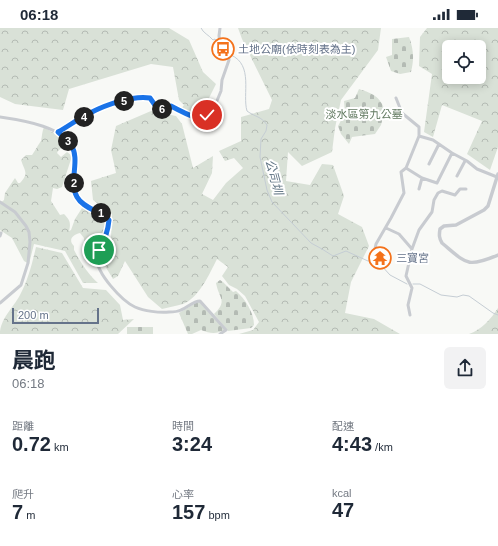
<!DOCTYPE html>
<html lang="zh-TW">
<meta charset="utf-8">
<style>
body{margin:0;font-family:Arial,"Noto Sans TC",sans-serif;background:#f2f2f3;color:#1f2937;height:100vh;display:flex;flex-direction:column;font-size:15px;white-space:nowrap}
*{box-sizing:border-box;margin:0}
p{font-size:13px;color:#747a83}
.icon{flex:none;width:22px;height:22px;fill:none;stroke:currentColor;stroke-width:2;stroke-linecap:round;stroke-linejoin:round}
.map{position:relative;height:306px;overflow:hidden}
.sheet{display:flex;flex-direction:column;background:#fff;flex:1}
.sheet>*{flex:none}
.controls{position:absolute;left:442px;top:12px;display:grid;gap:8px}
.controls a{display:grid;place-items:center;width:44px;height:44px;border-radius:6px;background:#fff;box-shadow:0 2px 10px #0003;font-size:20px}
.scale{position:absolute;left:12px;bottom:10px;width:87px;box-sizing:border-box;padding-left:4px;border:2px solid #65738a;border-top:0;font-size:11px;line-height:14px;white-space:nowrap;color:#65738a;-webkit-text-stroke:3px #fff;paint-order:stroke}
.pin{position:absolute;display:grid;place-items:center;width:34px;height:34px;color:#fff;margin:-17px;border:2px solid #fff;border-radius:50%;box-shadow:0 1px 4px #0007}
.km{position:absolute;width:20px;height:20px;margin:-10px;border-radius:50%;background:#222;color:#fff;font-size:11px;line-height:20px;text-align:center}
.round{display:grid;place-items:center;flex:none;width:42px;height:42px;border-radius:6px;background:#f2f2f3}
.head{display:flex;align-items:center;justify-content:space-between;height:68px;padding:0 12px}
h1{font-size:22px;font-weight:700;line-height:30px}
.metrics{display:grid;grid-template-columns:repeat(3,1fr);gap:6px;height:68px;padding:4px 12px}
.metrics div{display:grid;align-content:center}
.metrics b{font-size:20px;font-weight:700}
.metrics small{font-size:11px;font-weight:400}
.metrics p{font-size:11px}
.status{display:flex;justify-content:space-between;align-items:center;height:28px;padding:0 20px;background:#fff;direction:ltr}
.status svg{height:11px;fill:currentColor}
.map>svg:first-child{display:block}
.forest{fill:url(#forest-crowns);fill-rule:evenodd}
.cemetery{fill:url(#cemetery-stones)}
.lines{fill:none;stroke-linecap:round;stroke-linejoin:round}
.stream{stroke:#c5cdd4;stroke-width:1}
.minor{stroke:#c8cbd0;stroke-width:3}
.tertiary{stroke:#c8cbd0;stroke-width:3.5}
.route-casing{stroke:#fff;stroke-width:8}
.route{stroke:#1a73e8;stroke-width:5}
.labels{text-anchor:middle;stroke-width:4;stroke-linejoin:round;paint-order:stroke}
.poi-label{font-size:11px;fill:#65738a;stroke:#fff;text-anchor:start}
.park-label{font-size:11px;fill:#627a61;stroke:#fff}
.water-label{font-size:12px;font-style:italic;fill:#617585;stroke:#fff}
</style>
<div class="status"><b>06:18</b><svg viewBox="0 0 49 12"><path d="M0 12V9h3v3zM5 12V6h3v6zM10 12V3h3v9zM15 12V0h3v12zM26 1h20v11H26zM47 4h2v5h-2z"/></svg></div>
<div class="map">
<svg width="498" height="306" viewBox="0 0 498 306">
<defs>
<pattern id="forest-crowns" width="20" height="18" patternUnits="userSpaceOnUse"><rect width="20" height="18" fill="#d9e1d7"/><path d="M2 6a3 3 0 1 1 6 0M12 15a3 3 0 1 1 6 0" fill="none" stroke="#b4bbb4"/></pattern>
<pattern id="cemetery-stones" width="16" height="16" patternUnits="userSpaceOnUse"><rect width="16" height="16" fill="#d9e1d7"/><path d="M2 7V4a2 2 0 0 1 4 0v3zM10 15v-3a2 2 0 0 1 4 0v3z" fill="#b4bbb4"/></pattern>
</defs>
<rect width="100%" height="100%" fill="#f8f9f6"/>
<path class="forest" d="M 0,0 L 169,0 L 189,12 L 203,44 L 216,56 L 206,76 L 197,86 L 181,81 L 184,77 L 179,72 L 173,39 L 151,36 L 69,61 L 63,82 L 15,76 L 0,69 Z
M 238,0 L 381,0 L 378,22 L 341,72 L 335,100 L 332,124 L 302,138 L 288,124 L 286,153 L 310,157 L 322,136 L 333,137 L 344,168 L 338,186 L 362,199 L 369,218 L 351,254 L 345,285 L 374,291 L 400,306 L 239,306 L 253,302 L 259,294 L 245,268 L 237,261 L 229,257 L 222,248 L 228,239 L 217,231 C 210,245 199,270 183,276 C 177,278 169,279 162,281 L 148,269 L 125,233 L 118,248 L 113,251 L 105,238 L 106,226 L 111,210 L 112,186 L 93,172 L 91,153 L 116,145 L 111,122 L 116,98 L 151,83 L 176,88 L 182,96 L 193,140 L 213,128 L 212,145 L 202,166 L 213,172 L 226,155 L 243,140 L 234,130 L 225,133 L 219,123 L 241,113 L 241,89 L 269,81 L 272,72 L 242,11 Z
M 427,0 L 498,0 L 498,119 L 490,142 L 467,126 L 482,93 L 442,77 L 433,109 L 424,104 L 432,46 L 419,38 L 420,9 ZM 449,19 L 479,19 L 479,49 L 449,49 Z
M 44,99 L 65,112 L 66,116 L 58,123 L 57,125 L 61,129 L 67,124 L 72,128 L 62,159 L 57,161 L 53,160 L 51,173 L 60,187 L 64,186 C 70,192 71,195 69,203 L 71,202 L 75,191 L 82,180 L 100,188 L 107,198 C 106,208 98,216 99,228 L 95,229 L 84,219 L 84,210 L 80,205 C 72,207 68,212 74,218 L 74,222 C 81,235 88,246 98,255 L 83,255 L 65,223 L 34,216 L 29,236 L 24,233 L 12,210 L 0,202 L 0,175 L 4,172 L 5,165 L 15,150 L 18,155 L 20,155 C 29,145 25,144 21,132 L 26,127 L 32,127 C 33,126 40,114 41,113 C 42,108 42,104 44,99 Z
M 36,219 L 62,225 L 83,260 L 106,262 L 120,277 L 123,292 L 134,291 L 118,306 L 0,306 C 0,291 13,280 20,267 C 28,252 32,236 36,219 Z
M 498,280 L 498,306 L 469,306 C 481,302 491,291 498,280 Z"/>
<path class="cemetery" d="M 409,9 C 414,22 414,32 411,44 L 400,46 L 391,43 L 386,29 L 392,27 L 392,11 Z
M 359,61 C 374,66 379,68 385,82 L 381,97 L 375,106 L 352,109 L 349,116 L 341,106 L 338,98 L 345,85 L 344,73 L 355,70 Z
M 220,252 L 223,254 L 233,264 L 236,263 C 245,271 254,284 254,297 L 251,300 L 228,303 L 214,286 C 228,272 219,271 216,255 Z
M 199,273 L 225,302 C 216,306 211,306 201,302 L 192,306 L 188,306 L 179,285 Z
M 127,299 L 153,299 L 153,306 L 127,306 Z"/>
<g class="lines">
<path class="stream" d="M 201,0 C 203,5 209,7 213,12 L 215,11 L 226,26
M 231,27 C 254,37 242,66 247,83 C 255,89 261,88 267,97 L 266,103 L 261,111 L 260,129 L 267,162 L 272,174 L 311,215 L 322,221 L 333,228 L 346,223 L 368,233 L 374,233 L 380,236 L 390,247 L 407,256
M 413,256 L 420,256 L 441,267 L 457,269 L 463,267 L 469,268 L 493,285 L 498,287"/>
<path class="minor" d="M 396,70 L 402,85 L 419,99 L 419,108 L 433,112 L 452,125 L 467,133 L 477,141 L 497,149
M 0,89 C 21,92 69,99 74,124 C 75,127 74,130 74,133 C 74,144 71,159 77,169 C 84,180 100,183 109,192 C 109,200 107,206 104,213 C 101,219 97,223 97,230 C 96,245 122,273 135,279 C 144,283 159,285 169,284 C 172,284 177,284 181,282 C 187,280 193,273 200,273 L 226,302 L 220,306
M 212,100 L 205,95 L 207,87 L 214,80 L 221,63 L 222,52 L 229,32 L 228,22 L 220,14 L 219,8 L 220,0
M 58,104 C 69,98 79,90 90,85 C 105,77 133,67 150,70 L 157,80 L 164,82 L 171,78 L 188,88 L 206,92
M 429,136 L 439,116
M 406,140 L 422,150 L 437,155 L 452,125
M 457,148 L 465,133
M 419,161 L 422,150
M 0,174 L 15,184 L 26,198 L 29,204 L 30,214 L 28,235 L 21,257 L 0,275
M 386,200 L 399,206 L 412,221 L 419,202 L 432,184 L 434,172 L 438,165 L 442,163 L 455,167 L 460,161 L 466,161
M 0,208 L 1,205
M 382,233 L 373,230 L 376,216 L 391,190 L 404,165 L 401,144 L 406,140 L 419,108
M 410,287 L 408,277 L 412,260 L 406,248 L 412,221"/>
<path class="tertiary" d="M 498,146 L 488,178 L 484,182 L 456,197 L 444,198 L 440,201 C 439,207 439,210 442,215 C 467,236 467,240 498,227"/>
</g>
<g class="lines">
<g class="route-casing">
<path id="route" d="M 99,222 C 105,212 108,204 109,192 C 100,183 83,180 77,169 C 68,153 81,132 71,117 C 68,112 63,108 58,104 C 69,98 79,90 90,85 C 105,77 133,67 150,70 L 157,80 L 164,82 L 171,78 C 183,84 192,90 206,92 L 207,87"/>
</g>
<use href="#route" class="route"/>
</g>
<defs>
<g id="bus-ring" transform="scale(1.15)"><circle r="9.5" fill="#fff" stroke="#f4721b" stroke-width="1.5"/><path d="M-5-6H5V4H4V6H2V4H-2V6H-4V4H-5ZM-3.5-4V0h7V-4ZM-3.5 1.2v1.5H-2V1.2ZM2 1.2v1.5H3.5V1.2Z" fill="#f4721b"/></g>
<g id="temple-ring" transform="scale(1.15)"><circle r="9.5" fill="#fff" stroke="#f4721b" stroke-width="1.5"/><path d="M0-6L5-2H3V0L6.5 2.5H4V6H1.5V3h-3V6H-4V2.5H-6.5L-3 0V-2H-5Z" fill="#f4721b"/></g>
</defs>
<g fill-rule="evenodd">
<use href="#bus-ring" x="223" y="21"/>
<use href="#temple-ring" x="380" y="230"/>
</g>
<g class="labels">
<g class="poi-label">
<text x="238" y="25">土地公廟(依時刻表為主)</text>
<text x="396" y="234">三寶宮</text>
</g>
<g class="park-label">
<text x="364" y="90">淡水區第九公墓</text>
</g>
<g class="water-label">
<text transform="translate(274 149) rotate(75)" y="4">公司圳</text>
</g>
</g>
</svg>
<div class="controls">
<a><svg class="icon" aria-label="locate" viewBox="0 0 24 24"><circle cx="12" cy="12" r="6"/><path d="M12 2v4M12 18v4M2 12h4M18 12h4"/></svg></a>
</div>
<div class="scale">200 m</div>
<div class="pin" style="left:99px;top:222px;background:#1e9e55"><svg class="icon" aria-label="arrive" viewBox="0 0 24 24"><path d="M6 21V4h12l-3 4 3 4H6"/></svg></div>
<div class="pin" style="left:207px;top:87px;background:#d93025"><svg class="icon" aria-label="check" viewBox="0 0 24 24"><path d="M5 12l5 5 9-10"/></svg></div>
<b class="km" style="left:101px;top:185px">1</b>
<b class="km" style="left:74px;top:155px">2</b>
<b class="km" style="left:68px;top:113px">3</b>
<b class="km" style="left:84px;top:89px">4</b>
<b class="km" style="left:124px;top:73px">5</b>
<b class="km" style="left:162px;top:81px">6</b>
</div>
<section class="sheet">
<div class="head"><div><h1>晨跑</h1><p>06:18</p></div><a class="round"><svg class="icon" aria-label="share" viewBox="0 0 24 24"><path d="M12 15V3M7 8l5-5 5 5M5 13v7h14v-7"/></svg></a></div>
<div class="metrics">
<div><p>距離</p><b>0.72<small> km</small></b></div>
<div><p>時間</p><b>3:24</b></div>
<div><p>配速</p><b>4:43<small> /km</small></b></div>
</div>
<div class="metrics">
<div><p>爬升</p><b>7<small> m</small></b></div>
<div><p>心率</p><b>157<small> bpm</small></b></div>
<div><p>kcal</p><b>47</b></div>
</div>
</section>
